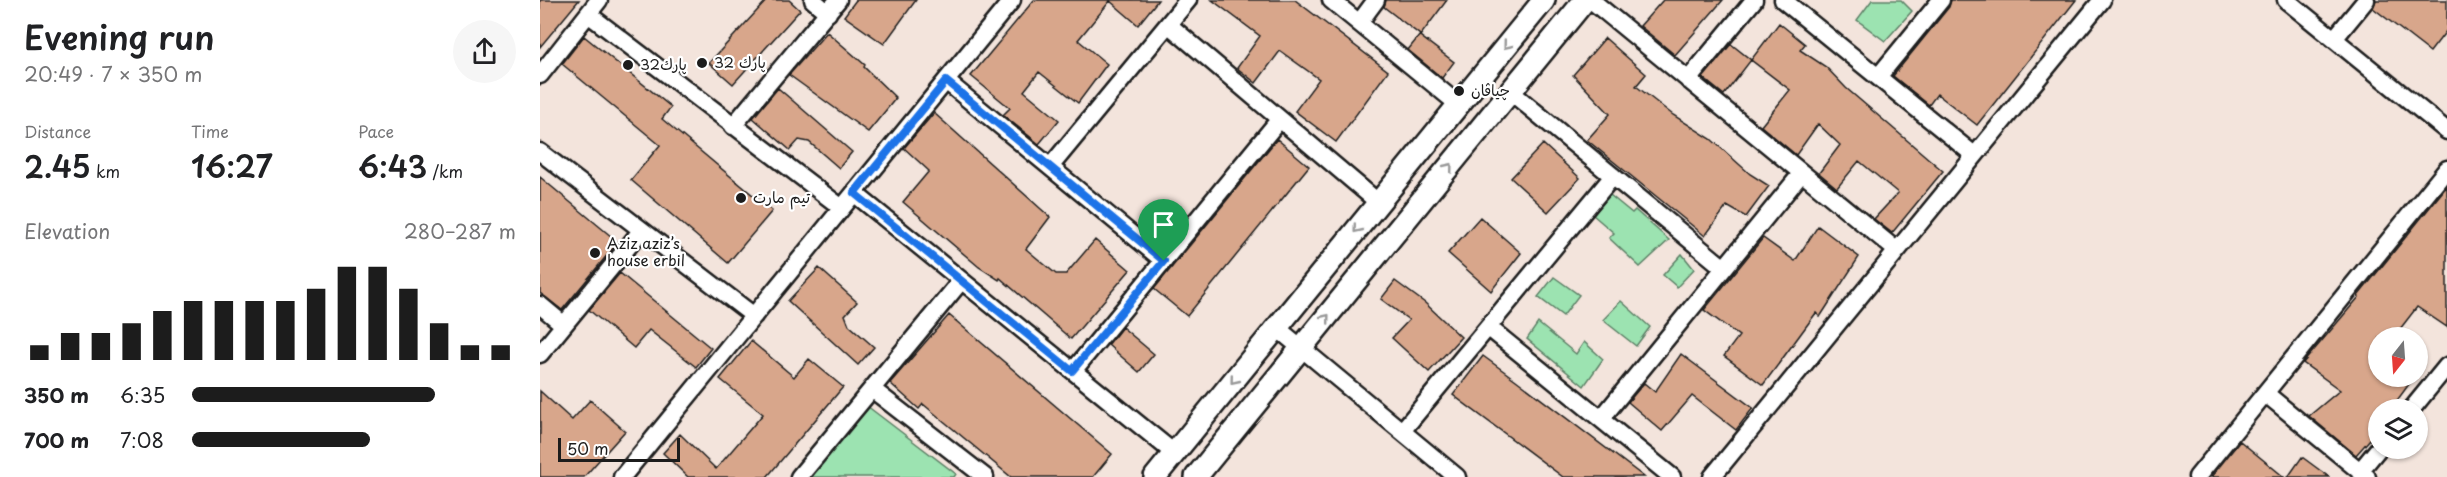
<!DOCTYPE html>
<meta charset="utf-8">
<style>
body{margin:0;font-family:"Playpen Sans","Playpen Sans Arabic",sans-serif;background:#f6f6f6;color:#202124;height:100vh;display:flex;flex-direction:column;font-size:22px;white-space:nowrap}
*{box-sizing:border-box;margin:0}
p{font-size:20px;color:#757577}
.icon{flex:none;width:33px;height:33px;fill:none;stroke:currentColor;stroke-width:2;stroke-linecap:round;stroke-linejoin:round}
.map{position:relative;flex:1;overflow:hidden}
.details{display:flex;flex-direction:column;background:#fff;width:540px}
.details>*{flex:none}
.needle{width:39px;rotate:197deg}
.controls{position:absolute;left:1828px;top:327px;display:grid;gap:12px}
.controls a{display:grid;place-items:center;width:60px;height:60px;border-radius:50%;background:#fff;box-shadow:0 2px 4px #0004;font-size:30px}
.scale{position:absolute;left:18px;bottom:15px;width:122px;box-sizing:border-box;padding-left:6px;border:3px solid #1c1c1c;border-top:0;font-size:16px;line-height:21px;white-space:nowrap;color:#1c1c1c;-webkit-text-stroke:4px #fff;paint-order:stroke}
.pin{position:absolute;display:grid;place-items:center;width:51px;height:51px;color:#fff;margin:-62px -26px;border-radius:50% 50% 50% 0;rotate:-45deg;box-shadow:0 0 6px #0007}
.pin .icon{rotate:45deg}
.round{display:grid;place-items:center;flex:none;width:63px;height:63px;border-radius:32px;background:#f6f6f6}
.headline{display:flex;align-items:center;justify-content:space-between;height:102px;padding:0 24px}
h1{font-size:33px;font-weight:600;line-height:45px}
.stats{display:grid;grid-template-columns:repeat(3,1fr);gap:9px;height:102px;padding:6px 24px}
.stats div{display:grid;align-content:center}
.stats b{font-size:30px;font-weight:600}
.stats small{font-size:16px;font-weight:400}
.stats p{font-size:16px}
.chart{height:168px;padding:12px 24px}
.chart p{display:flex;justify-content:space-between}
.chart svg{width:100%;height:108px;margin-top:6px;stroke:#1c1c1c;stroke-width:6}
ul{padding:0 24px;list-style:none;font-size:20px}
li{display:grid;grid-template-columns:96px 72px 1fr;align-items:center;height:45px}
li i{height:15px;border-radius:8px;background:#1c1c1c}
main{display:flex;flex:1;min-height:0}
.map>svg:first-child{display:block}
.green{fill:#9ce3b1;stroke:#5c8066;stroke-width:1.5}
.building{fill:#d8a68b;stroke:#1c1c1c;stroke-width:1.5}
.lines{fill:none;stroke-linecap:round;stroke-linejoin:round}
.minor-casing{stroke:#1c1c1c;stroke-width:21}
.tertiary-casing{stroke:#1c1c1c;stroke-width:26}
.minor{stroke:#fff;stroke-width:16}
.tertiary{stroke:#fff;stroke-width:21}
.oneway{stroke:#999}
.route-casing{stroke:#fff;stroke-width:12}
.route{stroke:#1a73e8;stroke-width:8}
.poi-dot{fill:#1c1c1c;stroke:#fff;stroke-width:2}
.labels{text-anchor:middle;stroke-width:4.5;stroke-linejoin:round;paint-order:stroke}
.poi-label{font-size:15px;fill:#1c1c1c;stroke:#fff;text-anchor:start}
</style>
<main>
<section class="details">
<div class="headline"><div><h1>Evening run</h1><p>20:49 · 7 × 350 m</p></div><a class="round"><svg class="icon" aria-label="share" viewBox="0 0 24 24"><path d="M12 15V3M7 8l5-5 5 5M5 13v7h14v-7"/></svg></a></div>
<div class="stats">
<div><p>Distance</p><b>2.45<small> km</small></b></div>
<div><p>Time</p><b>16:27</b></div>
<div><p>Pace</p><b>6:43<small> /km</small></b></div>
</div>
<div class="chart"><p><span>Elevation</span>280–287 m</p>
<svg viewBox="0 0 160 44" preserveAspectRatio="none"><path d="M5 44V38M15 44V33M25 44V33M35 44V29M45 44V24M55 44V20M65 44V20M75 44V20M85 44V20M95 44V15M105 44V6M115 44V6M125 44V15M135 44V29M145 44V38M155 44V38"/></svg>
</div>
<ul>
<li><b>350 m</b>6:35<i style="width:75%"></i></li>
<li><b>700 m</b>7:08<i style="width:55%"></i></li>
</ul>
</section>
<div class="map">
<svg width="1907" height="477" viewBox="0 0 1907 477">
<rect width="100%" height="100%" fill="#f3e4dc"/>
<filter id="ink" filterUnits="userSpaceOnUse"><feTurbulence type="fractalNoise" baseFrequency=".0167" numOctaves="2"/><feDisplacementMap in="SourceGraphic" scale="12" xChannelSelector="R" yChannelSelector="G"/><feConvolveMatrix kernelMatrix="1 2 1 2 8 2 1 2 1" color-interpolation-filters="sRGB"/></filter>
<g filter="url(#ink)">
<path class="green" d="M 1332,0 L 1361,0 L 1372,11 L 1345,41 L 1317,20 Z
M 1070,195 L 1092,213 L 1095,210 L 1129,240 L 1100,267 L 1069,238 L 1074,233 L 1053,215 Z
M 1142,254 L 1154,269 L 1137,287 L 1123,275 Z
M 1014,277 L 1039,295 L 1023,316 L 998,297 Z
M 1081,301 L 1110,327 L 1096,346 L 1063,320 Z
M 998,323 L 1036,354 L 1044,342 L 1063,359 L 1044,386 L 987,339 Z
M 327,406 L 416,474 L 414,477 L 268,477 Z"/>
<path class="building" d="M 0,0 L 39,0 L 0,47 Z
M 227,0 L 249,0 L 260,10 L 193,84 L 169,63 Z
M 316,0 L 376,0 L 344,44 L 304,16 Z
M 494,0 L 618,0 L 598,25 L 570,1 L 538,40 L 567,64 L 538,103 L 499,72 L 484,91 L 519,120 L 499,144 L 463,115 L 470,108 L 431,76 Z
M 672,0 L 755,0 L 848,71 L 796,142 L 755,111 L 779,79 L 740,51 L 716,83 L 697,68 L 720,36 Z
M 846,0 L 907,0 L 880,36 L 914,62 L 902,78 L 868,50 L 880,35 L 844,7 Z
M 1123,0 L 1183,0 L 1135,55 L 1100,26 Z
M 1411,0 L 1536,0 L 1437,125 L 1397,94 L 1389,105 L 1353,76 L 1409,7 Z
M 1836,0 L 1907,0 L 1907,30 L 1890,52 L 1833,8 Z
M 1239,23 L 1265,44 L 1260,50 L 1286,67 L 1306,88 L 1403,171 L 1352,233 L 1334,219 L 1358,193 L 1319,161 L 1297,188 L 1279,173 L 1300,145 L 1278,124 L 1256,155 L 1221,126 L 1250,90 L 1211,60 Z
M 287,32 L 325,65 L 324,67 L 356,98 L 328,132 L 249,75 Z
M 44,36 L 131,107 L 122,119 L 232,211 L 188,263 L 91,180 L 120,145 L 22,64 Z
M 1065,38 L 1106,74 L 1096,86 L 1133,115 L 1171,139 L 1210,174 L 1229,186 L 1206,217 L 1187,206 L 1165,236 L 1047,140 L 1070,114 L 1033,75 Z
M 1191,44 L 1211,60 L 1184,95 L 1163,78 Z
M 238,88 L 312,152 L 299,168 L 269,142 L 259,140 L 250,150 L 213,118 Z
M 394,113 L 510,217 L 486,249 L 516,274 L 526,274 L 555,240 L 590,270 L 531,339 L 460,278 L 459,280 L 439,267 L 363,202 L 389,171 L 364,148 Z
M 737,139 L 769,166 L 647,316 L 614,289 Z
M 1003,144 L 1040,178 L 1008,212 L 971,178 Z
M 0,177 L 78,242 L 22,310 L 0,293 Z
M 1907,186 L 1907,327 L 1877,307 L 1853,338 L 1839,338 L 1839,376 L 1875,376 L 1850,410 L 1839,410 L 1839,429 L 1816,455 L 1769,416 L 1800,390 L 1763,363 L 1819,297 L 1818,296 Z
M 940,217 L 981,253 L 951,291 L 908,253 Z
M 1278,226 L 1319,257 L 1280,317 L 1276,313 L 1223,385 L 1184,356 L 1199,336 L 1164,310 L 1223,238 L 1255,261 Z
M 279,268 L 317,302 L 305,315 L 309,325 L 334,347 L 318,365 L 248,301 Z
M 80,273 L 171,348 L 156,367 L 109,330 L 94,348 L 49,310 Z
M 855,281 L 885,303 L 921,337 L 889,372 L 852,338 L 869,320 L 841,299 Z
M 409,315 L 572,454 L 553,477 L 471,477 L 383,404 L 379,409 L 350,383 Z
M 582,327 L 614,354 L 599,372 L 568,345 Z
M 211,341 L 254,377 L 269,359 L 303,387 L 227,477 L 148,477 L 123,453 L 140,434 L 176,469 L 223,414 L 180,379 Z
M 1141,354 L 1213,408 L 1196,430 L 1152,396 L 1122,431 L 1088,402 L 1104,383 L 1115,392 Z
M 943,356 L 976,380 L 1104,477 L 1023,477 L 913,395 Z
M 0,391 L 32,420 L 50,400 L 85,431 L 44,477 L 0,477 Z
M 1700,441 L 1744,477 L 1671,477 Z
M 1762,457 L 1789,477 L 1748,477 Z"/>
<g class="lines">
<g class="minor-casing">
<path id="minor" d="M 273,0 L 288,13
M 791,0 L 919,105
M 1051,0 L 1356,250
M 1243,0 L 1434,155
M 1746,0 L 1907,131
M 48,14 L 302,208
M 819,23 L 836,0
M 629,25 L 839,203
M 1794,39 L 1826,0
M 0,75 L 59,0
M 1338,77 L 1401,0
M 1148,80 L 1214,0
M 406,81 L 624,261
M 970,91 L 1184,268
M 193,126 L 298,0
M 0,152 L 214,316
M 510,167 L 648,0
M 314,193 L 634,453
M 0,305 L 24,325
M 948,327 L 1132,477
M 737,328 L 917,477
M 0,354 L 101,231
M 533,371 L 739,120
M 332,389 L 445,477
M 1725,393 L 1827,477
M 1871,410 L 1907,366
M 1061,419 L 1261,174
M 862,431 L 1073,176
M 1820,471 L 1839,448
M 82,477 L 472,0
M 259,477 L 421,281
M 1172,477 L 1562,0
M 1657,477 L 1907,169"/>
</g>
<g class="tertiary-casing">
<path id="tertiary" d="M 615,477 L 1004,0
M 656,477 L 1045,0"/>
</g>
<use href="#minor" class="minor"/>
<use href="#tertiary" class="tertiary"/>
</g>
<defs><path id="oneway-chevron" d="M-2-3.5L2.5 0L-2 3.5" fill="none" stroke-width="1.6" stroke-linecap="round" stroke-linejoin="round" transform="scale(1.5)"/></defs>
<g class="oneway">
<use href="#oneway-chevron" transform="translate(967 45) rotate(129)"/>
<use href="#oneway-chevron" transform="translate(909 167) rotate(-51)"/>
<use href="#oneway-chevron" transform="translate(817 229) rotate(129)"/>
<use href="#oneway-chevron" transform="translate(786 318) rotate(-51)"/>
<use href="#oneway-chevron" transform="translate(694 380) rotate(129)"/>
</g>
</g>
<g class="lines" filter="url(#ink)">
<g class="route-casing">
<path id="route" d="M 406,81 L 624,261 L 532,371 L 314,193 Z"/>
</g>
<use href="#route" class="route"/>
</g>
<g class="poi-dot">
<circle cx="162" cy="63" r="6"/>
<circle cx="88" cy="65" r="6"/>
<circle cx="919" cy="91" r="6"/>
<circle cx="201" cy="198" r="6"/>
<circle cx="55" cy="253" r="6"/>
</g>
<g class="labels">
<g class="poi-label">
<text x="174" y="68">32 پارك</text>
<text x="100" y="70">32پارك</text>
<text x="931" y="96">چياڤان</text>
<text x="213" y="203">تيم مارت</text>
<text x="67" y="249">Aziz aziz’s<tspan x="67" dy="17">house erbil</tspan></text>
</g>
</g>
</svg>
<div class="controls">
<a><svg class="needle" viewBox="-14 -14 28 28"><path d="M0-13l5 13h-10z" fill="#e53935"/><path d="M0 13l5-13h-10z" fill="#757577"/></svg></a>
<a><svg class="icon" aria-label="layers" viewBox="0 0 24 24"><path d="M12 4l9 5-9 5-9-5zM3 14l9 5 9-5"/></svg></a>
</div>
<div class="scale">50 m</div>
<div class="pin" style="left:624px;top:261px;background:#1e9e55"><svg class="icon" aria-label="arrive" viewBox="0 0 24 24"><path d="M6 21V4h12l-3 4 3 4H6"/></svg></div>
</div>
</main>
